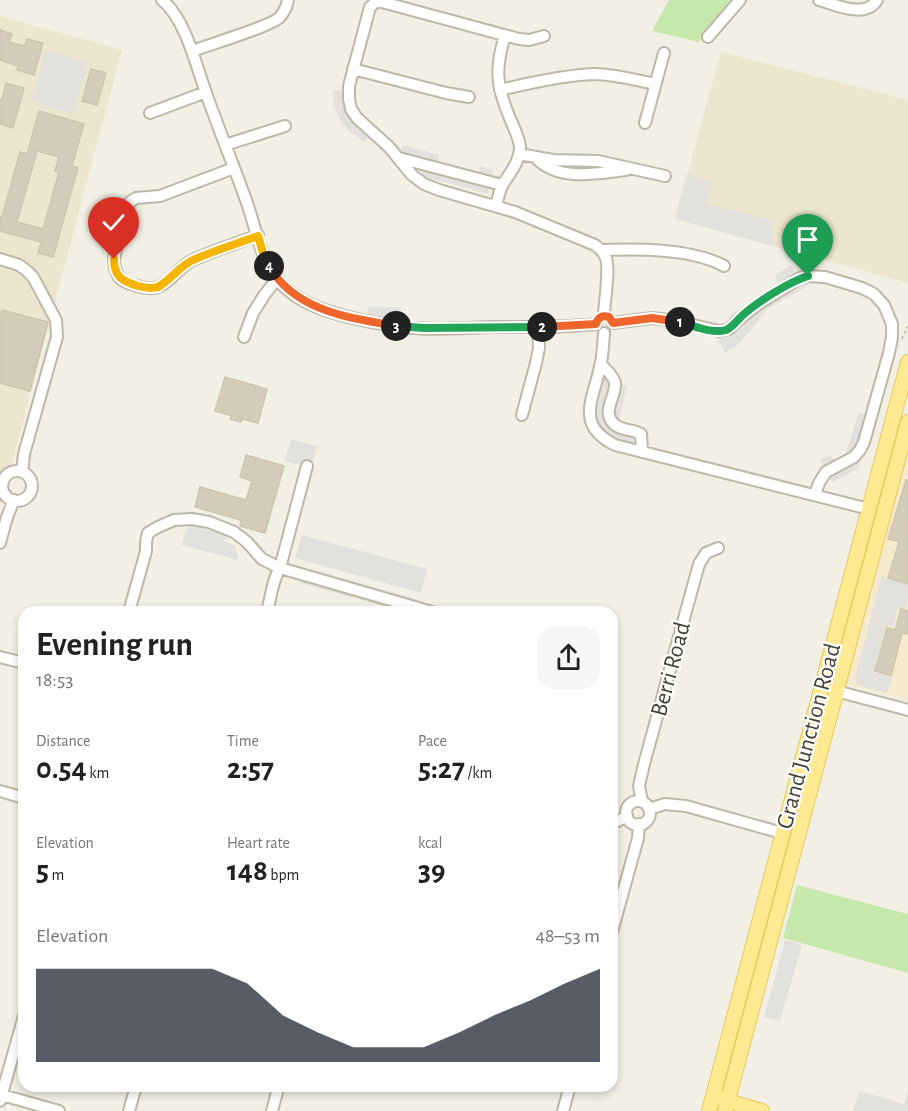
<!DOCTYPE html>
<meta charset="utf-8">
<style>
body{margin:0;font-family:"Alegreya Sans",sans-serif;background:#f6f6f6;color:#222;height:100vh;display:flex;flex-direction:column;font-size:22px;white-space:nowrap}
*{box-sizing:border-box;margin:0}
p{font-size:20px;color:#767676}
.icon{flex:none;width:33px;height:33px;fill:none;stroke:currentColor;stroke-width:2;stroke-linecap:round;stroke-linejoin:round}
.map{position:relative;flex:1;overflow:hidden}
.side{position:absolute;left:18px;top:606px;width:600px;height:486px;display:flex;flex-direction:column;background:#fff;border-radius:18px;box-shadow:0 3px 9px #0003}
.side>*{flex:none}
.pin{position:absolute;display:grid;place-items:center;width:51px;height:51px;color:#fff;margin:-62px -26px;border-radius:50% 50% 50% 0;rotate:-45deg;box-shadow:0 0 6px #0007}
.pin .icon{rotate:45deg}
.km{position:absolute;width:30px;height:30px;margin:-15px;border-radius:50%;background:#222;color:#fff;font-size:16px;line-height:30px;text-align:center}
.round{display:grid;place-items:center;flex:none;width:63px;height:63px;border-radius:18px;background:#f6f6f6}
.summary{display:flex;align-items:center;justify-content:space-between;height:102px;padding:0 18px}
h1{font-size:33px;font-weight:600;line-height:45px}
.stats{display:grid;grid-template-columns:repeat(3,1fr);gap:9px;height:102px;padding:6px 18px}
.stats div{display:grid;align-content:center}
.stats b{font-size:30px;font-weight:600}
.stats small{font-size:16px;font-weight:400}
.stats p{font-size:16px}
.chart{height:168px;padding:12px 18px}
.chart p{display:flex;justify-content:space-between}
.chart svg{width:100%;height:108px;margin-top:6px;fill:#111827;opacity:.7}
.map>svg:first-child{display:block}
.commercial{fill:#f5e9ce}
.education{fill:#ece6ce}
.green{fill:#c7e8ac}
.parking{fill:#e3e1dd}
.building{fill:#d4ccb9;stroke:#cfc5ad;stroke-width:1.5;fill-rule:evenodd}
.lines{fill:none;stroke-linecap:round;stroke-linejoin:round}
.minor-casing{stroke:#beb8a7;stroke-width:14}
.major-casing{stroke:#e5c95f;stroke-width:16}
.path{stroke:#c0b598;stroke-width:1.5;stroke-dasharray:3 3;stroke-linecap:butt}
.minor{stroke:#fff;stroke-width:10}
.major{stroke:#ffea91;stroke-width:14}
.split-1-casing{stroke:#fff;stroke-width:12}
.split-2-casing{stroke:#fff;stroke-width:12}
.split-3-casing{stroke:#fff;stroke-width:12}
.split-4-casing{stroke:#fff;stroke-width:12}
.split-5-casing{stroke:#fff;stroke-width:12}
.split-6-casing{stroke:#fff;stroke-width:12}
.split-1{stroke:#22a559;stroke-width:8}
.split-2{stroke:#f0652b;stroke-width:8}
.split-3{stroke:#22a559;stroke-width:8}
.split-4{stroke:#f0652b;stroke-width:8}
.split-5{stroke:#f5b400;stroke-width:8}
.split-6{stroke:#f5b400;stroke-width:8}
.labels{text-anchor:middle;stroke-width:4.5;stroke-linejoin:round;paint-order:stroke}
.street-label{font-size:24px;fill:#454034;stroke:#fff}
</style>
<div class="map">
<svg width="908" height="1111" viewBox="0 0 908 1111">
<rect width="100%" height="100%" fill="#f2efe4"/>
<path class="commercial" d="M 908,454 L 908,700 L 846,684 Z"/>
<path class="education" d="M 0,16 L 122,50 L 1,505 L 0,505 Z
M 721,52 L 908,100 L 908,283 L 675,219 Z"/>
<path class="green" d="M 669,0 L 735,0 L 699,42 L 652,31 Z
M 797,885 L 908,914 L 908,973 L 783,938 Z"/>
<path class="parking" d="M 45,50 L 88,63 L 73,114 L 31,101 Z
M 333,90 L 349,91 L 349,99 L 372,132 L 364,142 L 349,131 L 341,122 L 334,107 Z
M 403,145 L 439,155 L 438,162 L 478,173 L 480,166 L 494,170 L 487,194 L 422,176 L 425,165 L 399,158 Z
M 687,174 L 713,182 L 707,204 L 770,220 L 774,246 L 675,219 Z
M 791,265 L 797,276 L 802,272 L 809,285 L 768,309 L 740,343 L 725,353 L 712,328 L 724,324 L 728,321 L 731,314 L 779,286 L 775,275 Z
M 369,306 L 401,308 L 398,327 L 365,321 Z
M 604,378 L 627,386 L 619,421 L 637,427 L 633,443 L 613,438 L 605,432 L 598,424 L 595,410 Z
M 859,412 L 875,417 L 857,460 L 860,467 L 833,483 L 820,460 L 829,456 L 832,456 L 835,462 L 845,456 Z
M 291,439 L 317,446 L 311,468 L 285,461 Z
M 191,525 L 230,536 L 223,541 L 235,545 L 238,560 L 182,545 L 186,531 Z
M 302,535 L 427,569 L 421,593 L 295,558 Z
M 314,570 L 420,600 L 412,612 L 404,612 L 300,583 Z
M 882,576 L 908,585 L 908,599 L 905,609 L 898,608 L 893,627 L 886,626 L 874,672 L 892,678 L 887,693 L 858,685 L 855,678 Z
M 785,940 L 802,945 L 780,1021 L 764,1017 Z
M 908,1090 L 908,1111 L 853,1111 L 859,1091 L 904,1104 Z"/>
<path class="building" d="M 0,30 L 12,34 L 9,42 L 25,46 L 27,39 L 43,43 L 34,75 L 17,70 L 18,66 L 0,60 Z
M 91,69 L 106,73 L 97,105 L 82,101 Z
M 6,83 L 24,88 L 13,128 L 0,124 L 0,99 L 2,100 Z
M 39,111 L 84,124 L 72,166 L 78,168 L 53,257 L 38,253 L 41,242 L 0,231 L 0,217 L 2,217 L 20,152 L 27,154 ZM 37,151 L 59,157 L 55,171 L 59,172 L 43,229 L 17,222 Z
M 2,310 L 48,322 L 30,391 L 0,383 L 0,317 Z
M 225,377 L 267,389 L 258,423 L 242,419 L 241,422 L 230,419 L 232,416 L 215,411 Z
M 246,455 L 284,466 L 265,533 L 240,526 L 241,520 L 195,507 L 200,487 L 246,500 L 252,481 L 240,477 Z
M 906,480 L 908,480 L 908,584 L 888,578 L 899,542 L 888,539 Z
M 901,609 L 908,611 L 908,634 L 902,633 L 891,676 L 875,671 L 887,628 L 895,630 Z"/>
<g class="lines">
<g class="minor-casing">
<path id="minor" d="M 162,0 C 185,18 196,65 206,93 C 219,130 234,166 247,203 C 256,228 260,258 277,279 C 295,301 321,310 348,317 C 364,321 380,324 396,326 C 427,331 460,328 492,327 C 526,327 561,328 596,324
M 819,0 C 837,5 865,19 877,0
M 544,36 L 529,40 L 519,39 L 382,2 L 376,2 L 370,7 L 349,86 L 349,99 L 351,109 L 357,118 L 389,147 L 412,175 L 424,184 L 439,190 L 515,212 L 595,245 C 599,248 603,251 605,256 C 611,267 604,302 604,316
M 708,37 L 740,0
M 192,51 C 208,45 272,26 280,17 C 284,12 287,6 288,0
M 353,69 L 446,93 L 469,97
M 500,90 C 529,83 564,75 594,74 C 614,74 635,80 655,84
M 150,113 L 206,92
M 645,123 L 664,53
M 225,145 L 285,126
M 519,154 L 553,160 L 598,161 L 665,176
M 399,158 L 502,185
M 537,159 C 560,182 598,173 626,170
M 234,168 L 160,196 L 136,198 L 130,202 L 125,211 L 114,259 C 114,265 115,271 119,277 C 124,284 150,291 158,287 C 171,282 178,268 191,261 C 212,251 236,244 258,235
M 496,206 C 498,199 499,191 503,184 C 510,173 520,161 520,147 C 519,137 513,126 509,116 C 496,85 495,68 505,35
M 601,250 C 638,249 691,248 724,266
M 0,259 L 19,265 L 27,271 L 33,277 L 56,320 L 57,337 L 24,454 L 22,472
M 613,323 L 652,318 L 670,320 L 719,331 L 729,329 L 744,315 L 761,302 L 800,278 L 808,276 L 825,277 L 862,288 L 874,294 L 884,305 L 892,324 L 892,337 L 889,353 L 864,442 L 860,450 L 854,457 L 826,472 L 819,483 L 815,495
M 604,333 C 603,344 603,356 600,367 C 593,400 575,425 615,445 L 869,509
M 244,337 L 253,313 L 265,294 L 277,279
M 601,364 C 605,369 614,376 615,383 C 616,398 601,411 614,424 C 621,431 633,429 641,434 L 642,452
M 522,415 L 536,363 L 539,348 L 538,327
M2 486a15 15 0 1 1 30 0a15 15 0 1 1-30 0Z
M 0,543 L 7,517 L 14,500
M 129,612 L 146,551 L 146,542 L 148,533 L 158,527 L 174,520 L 192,519 L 209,522 L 234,532 L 247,542 L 262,559 L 280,568 L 307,466
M 267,612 C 271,598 272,580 280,568 L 432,612
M 0,657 L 24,663
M 836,691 L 908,710
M 0,791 L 24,798
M 642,801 L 639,786 L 644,764 L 699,564 L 706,553 L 718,548
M626 813a12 12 0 1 1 24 0a12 12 0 1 1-24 0Z
M 649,809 L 665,804 L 686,806 L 782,833
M 612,821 L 618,821 L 627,816
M 612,932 L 638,838 L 639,824
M 2,1095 L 59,1111
M 0,1101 L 24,1016
M 129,1111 L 136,1086
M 272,1111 L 277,1092
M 563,1111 L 570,1086"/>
</g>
<g class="major-casing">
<path id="major" d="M 721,1099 L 762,1111
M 709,1111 L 908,362
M 725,1111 L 908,422"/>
</g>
<path class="path" d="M 902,339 L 908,326"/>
<use href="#minor" class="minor"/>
<use href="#major" class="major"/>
</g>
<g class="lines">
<g class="split-1-casing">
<path id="split-1" d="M 680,322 C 694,326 712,334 726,330 C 733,327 738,319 744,314 C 759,301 789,282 808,276"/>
</g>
<g class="split-2-casing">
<path id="split-2" d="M 542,327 L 596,324 C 598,317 603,315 609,317 L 613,323 L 652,318 L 680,322"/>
</g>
<g class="split-3-casing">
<path id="split-3" d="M 396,326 L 424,328 L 542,327"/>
</g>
<g class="split-4-casing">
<path id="split-4" d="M 269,266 C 295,311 349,318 396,326"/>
</g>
<g class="split-5-casing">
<path id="split-5" d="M 158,287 C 170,280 178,268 191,261 C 212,251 236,244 258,236 L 263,253 L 269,266"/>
</g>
<g class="split-6-casing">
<path id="split-6" d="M 114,259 C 114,277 122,281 138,286 C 145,288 151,289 158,287"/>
</g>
<use href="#split-1" class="split-1"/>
<use href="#split-2" class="split-2"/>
<use href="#split-3" class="split-3"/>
<use href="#split-4" class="split-4"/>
<use href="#split-5" class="split-5"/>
<use href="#split-6" class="split-6"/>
</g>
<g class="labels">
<g class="street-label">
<text transform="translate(670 669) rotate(-75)" y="8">Berri Road</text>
<text transform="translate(808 736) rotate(-75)" y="8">Grand Junction Road</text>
</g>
</g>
</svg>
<div class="pin" style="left:808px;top:276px;background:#1e9e55"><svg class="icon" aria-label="arrive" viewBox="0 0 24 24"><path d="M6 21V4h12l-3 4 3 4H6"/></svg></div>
<div class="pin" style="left:114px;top:259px;background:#d93025"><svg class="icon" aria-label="check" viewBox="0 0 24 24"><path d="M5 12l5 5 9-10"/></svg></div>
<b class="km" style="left:680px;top:322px">1</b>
<b class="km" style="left:542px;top:327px">2</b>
<b class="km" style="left:396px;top:326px">3</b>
<b class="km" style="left:269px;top:266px">4</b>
<section class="side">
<div class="summary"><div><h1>Evening run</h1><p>18:53</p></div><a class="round"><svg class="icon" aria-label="share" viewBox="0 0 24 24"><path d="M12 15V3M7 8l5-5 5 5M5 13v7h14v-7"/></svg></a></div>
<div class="stats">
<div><p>Distance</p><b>0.54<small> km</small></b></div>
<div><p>Time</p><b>2:57</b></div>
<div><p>Pace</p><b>5:27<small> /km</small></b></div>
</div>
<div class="stats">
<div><p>Elevation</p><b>5<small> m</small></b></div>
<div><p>Heart rate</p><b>148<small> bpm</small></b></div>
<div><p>kcal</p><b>39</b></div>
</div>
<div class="chart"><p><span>Elevation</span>48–53 m</p>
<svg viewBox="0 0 160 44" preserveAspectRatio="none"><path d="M0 44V6L10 6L20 6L30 6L40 6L50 6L60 12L70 25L80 32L90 38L100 38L110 38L120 32L130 25L140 19L150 12L160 6V44z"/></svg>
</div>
</section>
</div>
